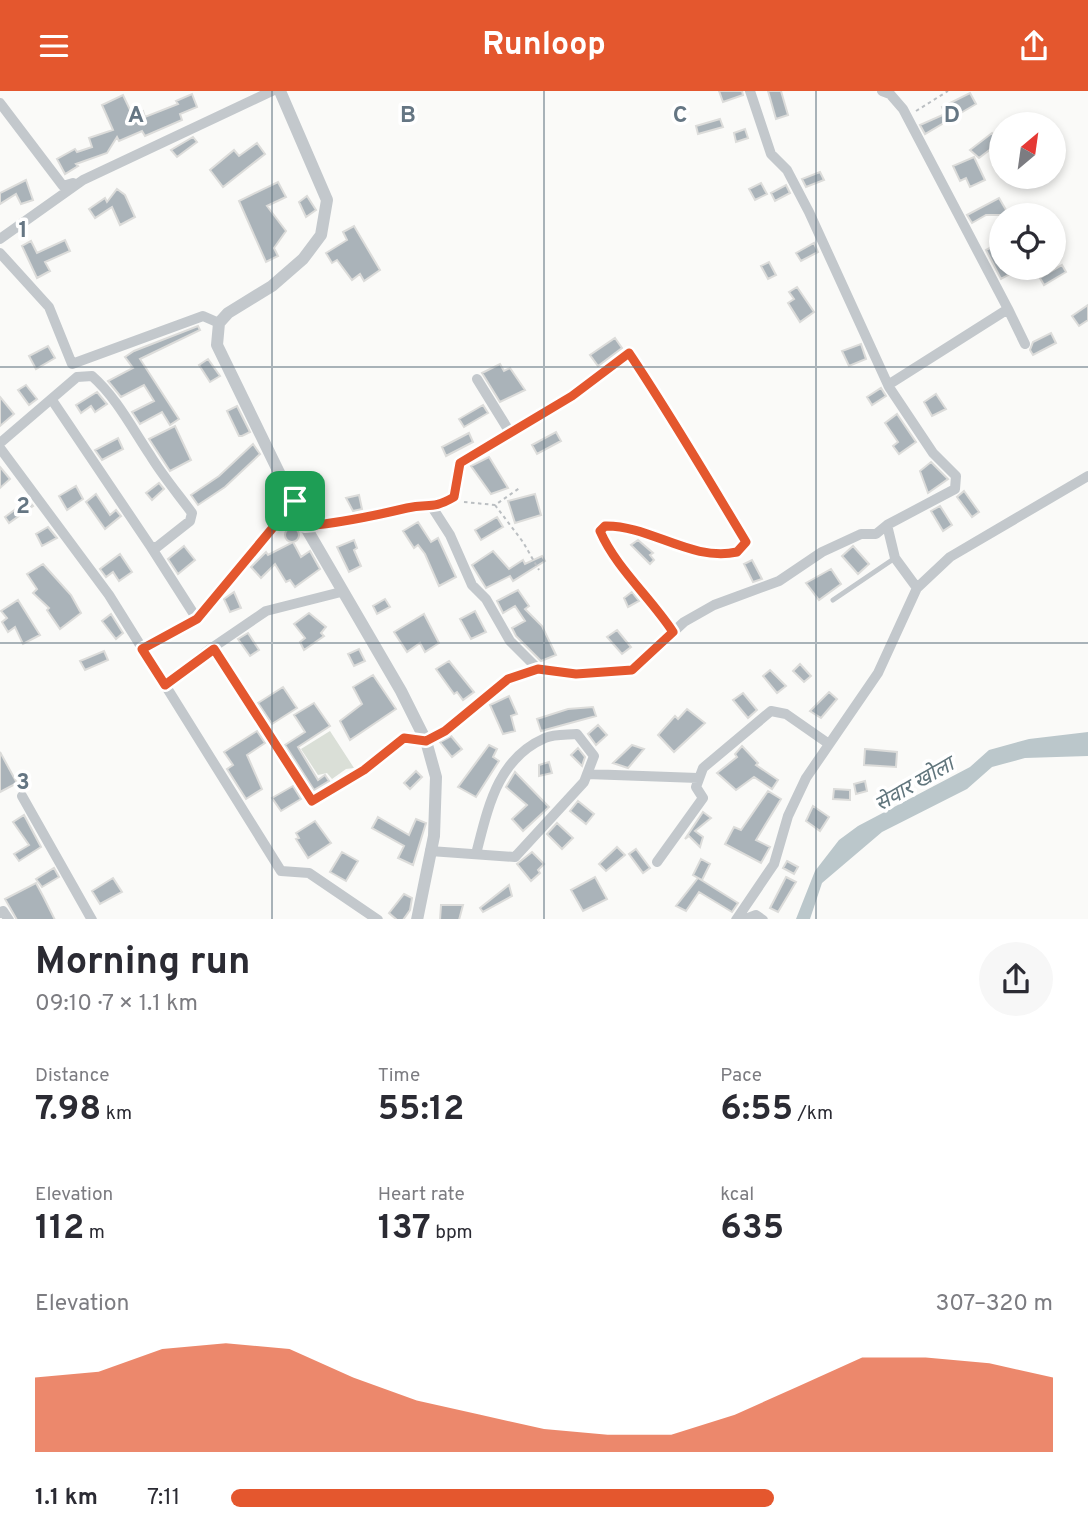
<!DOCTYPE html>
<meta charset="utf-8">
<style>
body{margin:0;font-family:Overpass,"Noto Sans Devanagari",sans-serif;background:#f7f7f7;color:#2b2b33;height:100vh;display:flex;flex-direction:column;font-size:26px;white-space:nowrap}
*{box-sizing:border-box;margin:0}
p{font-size:23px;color:#7c7c81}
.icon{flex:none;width:38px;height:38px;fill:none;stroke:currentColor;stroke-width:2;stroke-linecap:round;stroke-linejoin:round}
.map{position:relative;height:828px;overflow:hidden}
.drawer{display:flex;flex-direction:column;background:#fff;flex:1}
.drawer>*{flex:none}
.needle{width:46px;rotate:29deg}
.tools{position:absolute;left:989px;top:21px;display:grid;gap:14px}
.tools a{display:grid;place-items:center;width:77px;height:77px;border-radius:50%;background:#fff;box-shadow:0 4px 10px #0003;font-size:35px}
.pin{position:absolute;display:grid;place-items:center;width:60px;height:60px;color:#fff;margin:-30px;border-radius:14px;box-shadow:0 4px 10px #0006}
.round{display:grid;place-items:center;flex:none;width:74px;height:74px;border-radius:37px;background:#f7f7f7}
.summary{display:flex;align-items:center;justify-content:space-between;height:119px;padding:0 35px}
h1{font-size:38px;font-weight:700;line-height:52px}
.figures{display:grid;grid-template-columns:repeat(3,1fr);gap:10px;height:119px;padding:7px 35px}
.figures div{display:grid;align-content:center}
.figures b{font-size:35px;font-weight:700}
.figures small{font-size:19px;font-weight:400}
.figures p{font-size:19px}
.chart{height:196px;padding:14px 35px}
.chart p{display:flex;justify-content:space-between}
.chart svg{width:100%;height:126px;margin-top:7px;fill:#e4572e;opacity:.7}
ul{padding:0 35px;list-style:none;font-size:23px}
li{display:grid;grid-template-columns:112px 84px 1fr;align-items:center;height:52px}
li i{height:18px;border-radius:9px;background:#e4572e}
header{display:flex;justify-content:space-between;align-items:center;height:91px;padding:0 35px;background:#e4572e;color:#fff;font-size:32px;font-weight:700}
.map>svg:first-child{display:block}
.green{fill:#dadfd7}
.water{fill:#bbc7cb}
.building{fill:#aab3b9;stroke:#dcdcda;stroke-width:2}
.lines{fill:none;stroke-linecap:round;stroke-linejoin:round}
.path{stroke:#bbbfc2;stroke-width:2;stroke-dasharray:3.5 3.5;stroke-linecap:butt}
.service{stroke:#c3c8cc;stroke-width:5}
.minor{stroke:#c3c8cc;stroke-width:10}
.tertiary{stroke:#c3c8cc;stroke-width:12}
.route-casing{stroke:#fff;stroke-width:14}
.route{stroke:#e4572e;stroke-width:9}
.grid{fill:none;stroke:#657683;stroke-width:2;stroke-opacity:0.55}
.labels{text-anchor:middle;stroke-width:7;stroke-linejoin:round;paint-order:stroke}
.water-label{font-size:21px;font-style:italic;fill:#60757c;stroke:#fff}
.grid-label{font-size:23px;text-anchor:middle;font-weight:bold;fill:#657683;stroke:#fff;stroke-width:7;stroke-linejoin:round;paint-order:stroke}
</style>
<header><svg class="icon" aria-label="menu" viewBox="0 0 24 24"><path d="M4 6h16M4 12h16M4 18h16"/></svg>Runloop<svg class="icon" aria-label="share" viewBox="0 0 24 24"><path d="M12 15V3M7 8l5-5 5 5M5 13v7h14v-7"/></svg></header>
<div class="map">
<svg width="1088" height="829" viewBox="0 0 1088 829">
<rect width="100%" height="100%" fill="#fafaf8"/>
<path class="green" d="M 330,640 L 354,677 L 346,678 L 332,688 L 327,682 L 318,684 L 301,658 Z"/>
<path class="water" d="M 1088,641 L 1088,665 L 1025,667 L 992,676 L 967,698 L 882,741 L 822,792 L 810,828 L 796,828 L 815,780 L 839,749 L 858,735 L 970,676 L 989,659 L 1029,648 Z"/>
<path class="building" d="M 719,0 L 742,0 L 743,4 L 723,11 Z
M 768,0 L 781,0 L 788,24 L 776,28 Z
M 970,2 L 976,13 L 925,43 L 920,34 L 945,23 L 942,16 Z
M 192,3 L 197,16 L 180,23 L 182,29 L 145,45 L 142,40 L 119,50 L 117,46 L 107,62 L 76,73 L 78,75 L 65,83 L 57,68 L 75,58 L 77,61 L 92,56 L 89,47 L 113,39 L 102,14 L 123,4 L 132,23 L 143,20 L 145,26 L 178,13 L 176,10 Z
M 720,28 L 723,36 L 698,43 L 696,35 Z
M 745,38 L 748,47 L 736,51 L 734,42 Z
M 992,42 L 1000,51 L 979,67 L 970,59 Z
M 193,46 L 197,51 L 177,66 L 171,59 Z
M 257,52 L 265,63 L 223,96 L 210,79 L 234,59 L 239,65 Z
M 974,66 L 985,89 L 970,96 L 966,87 L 960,90 L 953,75 Z
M 820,81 L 824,89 L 806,96 L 802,88 Z
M 26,89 L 33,109 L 21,113 L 16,103 L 0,113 L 0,102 Z
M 278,91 L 286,106 L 267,115 L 286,140 L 274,157 L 278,165 L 266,171 L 239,110 Z
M 761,92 L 767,103 L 755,109 L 749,98 Z
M 786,94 L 790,102 L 775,110 L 771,102 Z
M 117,98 L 125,104 L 135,126 L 120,134 L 112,116 L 95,127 L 89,118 L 105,107 L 107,111 Z
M 307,105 L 316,119 L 306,126 L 299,111 Z
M 999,107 L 1009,124 L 986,124 L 972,132 L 967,124 Z
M 354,135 L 380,179 L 364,190 L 360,183 L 352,189 L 337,169 L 332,172 L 326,162 L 347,149 L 343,141 Z
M 65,149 L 70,160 L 45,171 L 50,180 L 37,187 L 22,155 L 31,150 L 37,162 Z
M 1001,151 L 1001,177 L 1021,177 L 1001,188 L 986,159 Z
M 814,152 L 818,161 L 801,170 L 796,162 Z
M 769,171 L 776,184 L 768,188 L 761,175 Z
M 1062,174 L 1066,181 L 1044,194 L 1040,187 Z
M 797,196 L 814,221 L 800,231 L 788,212 L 794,208 L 789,201 Z
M 1088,214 L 1088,229 L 1079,235 L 1072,225 Z
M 198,235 L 200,239 L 140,268 L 179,328 L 170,334 L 162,321 L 140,333 L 132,321 L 154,310 L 144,294 L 121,306 L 108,290 L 133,277 L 125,266 L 134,260 Z
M 1051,242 L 1056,252 L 1033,264 L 1030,259 L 1033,251 Z
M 615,247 L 622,257 L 598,275 L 590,264 Z
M 861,253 L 866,268 L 849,275 L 842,260 Z
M 48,255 L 55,267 L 36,278 L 29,265 Z
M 208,268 L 220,285 L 210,291 L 199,274 Z
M 500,273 L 504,280 L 510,277 L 525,299 L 500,311 L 482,282 Z
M 26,294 L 37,308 L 29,314 L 18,299 Z
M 881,297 L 886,305 L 872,314 L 867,306 Z
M 97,301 L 107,313 L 95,321 L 91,315 L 81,322 L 76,314 Z
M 936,303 L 946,318 L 932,325 L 924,311 Z
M 0,306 L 14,323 L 0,335 Z
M 483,314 L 488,322 L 464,336 L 459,328 Z
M 237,315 L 250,341 L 242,345 L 239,345 L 227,320 Z
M 897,323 L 916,351 L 899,363 L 893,355 L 898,351 L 885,332 Z
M 175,335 L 191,369 L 170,380 L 149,348 Z
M 556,341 L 561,350 L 537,363 L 532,354 Z
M 469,342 L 473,351 L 446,365 L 442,356 Z
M 118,347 L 123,358 L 102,369 L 95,359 Z
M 253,353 L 260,363 L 225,396 L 198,414 L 191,404 L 219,385 Z
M 489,366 L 508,397 L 491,403 L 471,375 Z
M 931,371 L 948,388 L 928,402 L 920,380 Z
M 0,376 L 10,388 L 0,397 Z
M 159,392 L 164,398 L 152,409 L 146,402 Z
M 76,395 L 83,408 L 67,419 L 59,405 Z
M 964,400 L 979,421 L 972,426 L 957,406 Z
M 96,403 L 110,424 L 116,419 L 121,425 L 105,438 L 86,411 Z
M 535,403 L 541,424 L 515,432 L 508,410 Z
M 359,404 L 362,418 L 353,420 L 346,407 Z
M 28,409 L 33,415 L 9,432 L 5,426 Z
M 940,415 L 952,434 L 943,440 L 931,420 Z
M 497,426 L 503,436 L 481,449 L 475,439 Z
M 418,431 L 431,451 L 438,447 L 456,486 L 439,495 L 425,463 L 418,454 L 414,457 L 403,440 Z
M 48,436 L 57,447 L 42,455 L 36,443 Z
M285 444a7 7 0 1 1 14 0a7 7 0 1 1-14 0Z
M 354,449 L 357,457 L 354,459 L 361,475 L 349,481 L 337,456 Z
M 638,449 L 653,462 L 650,464 L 654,469 L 650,473 L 631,454 Z
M 293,451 L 301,466 L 310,460 L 320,478 L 295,496 L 290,489 L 286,491 L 275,473 L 261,487 L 251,476 L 266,461 L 268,464 Z
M 184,455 L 195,469 L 178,483 L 168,468 Z
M 853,455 L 869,473 L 858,483 L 842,465 Z
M 493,460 L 509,478 L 523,469 L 525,473 L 542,465 L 545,470 L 513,490 L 510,485 L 486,497 L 472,474 Z
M 120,463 L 132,481 L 119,490 L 113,481 L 106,486 L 100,478 Z
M 752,469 L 762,488 L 753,491 L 744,473 Z
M 43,473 L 71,504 L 81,522 L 60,538 L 47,519 L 49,517 L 33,502 L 37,498 L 27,483 Z
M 831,478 L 841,493 L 819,509 L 806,492 Z
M 518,499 L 529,515 L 525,518 L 542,535 L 556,564 L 541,570 L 516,545 L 512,537 L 525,530 L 515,515 L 503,522 L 497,510 Z
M 234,501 L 241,517 L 230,521 L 224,508 Z
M 632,501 L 639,510 L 628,516 L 624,507 Z
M 385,508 L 390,516 L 377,523 L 373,515 Z
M 18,509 L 40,544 L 23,553 L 15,536 L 8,541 L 2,531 L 7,527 L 1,520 Z
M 475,520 L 486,541 L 471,548 L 460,528 Z
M 309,522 L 326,536 L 321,542 L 324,545 L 304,559 L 300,551 L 305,547 L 294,533 Z
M 111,523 L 123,542 L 116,548 L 102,530 Z
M 424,523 L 439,552 L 425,561 L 420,552 L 407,561 L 394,541 Z
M 617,539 L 631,556 L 622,563 L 607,546 Z
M 248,542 L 259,559 L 250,565 L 238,548 Z
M 359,558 L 365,570 L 354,575 L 348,563 Z
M 104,560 L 108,569 L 85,579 L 80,570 Z
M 449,570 L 474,601 L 463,609 L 457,601 L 454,603 L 436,578 Z
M 800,573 L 811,585 L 804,591 L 793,580 Z
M 770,579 L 786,595 L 777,602 L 763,585 Z
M 373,584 L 396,618 L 350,649 L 340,630 L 362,613 L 353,596 Z
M 283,596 L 297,617 L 272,633 L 258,612 Z
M 829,601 L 837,608 L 821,627 L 810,620 Z
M 743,602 L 757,619 L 748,627 L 733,609 Z
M 509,605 L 517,623 L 511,625 L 515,640 L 503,643 L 490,614 Z
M 314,612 L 330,635 L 298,656 L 318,689 L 325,684 L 329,690 L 314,699 L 285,654 L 305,641 L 294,624 Z
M 593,616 L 596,625 L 541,640 L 537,628 L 568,618 Z
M 687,618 L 705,632 L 674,661 L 658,644 L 675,625 L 678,628 Z
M 598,634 L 607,644 L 596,654 L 588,643 Z
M 257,640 L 265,652 L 247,664 L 262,698 L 246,708 L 227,678 L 233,674 L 224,661 Z
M 451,645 L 462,658 L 452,666 L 440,651 Z
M 489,654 L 497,658 L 493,666 L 499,670 L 476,706 L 458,696 Z
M 632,654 L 644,658 L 628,677 L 613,672 Z
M 742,655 L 758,672 L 756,674 L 778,689 L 772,698 L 754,686 L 736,699 L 717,682 L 737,666 L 735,663 Z
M 578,657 L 585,666 L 582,675 L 571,664 Z
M 865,658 L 897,661 L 896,676 L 864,674 Z
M 0,661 L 17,692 L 0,701 Z
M 549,671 L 552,682 L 539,685 L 539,674 Z
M 416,680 L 422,686 L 410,698 L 404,692 Z
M 515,681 L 549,716 L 523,740 L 512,728 L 527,714 L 506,696 Z
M 865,690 L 867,700 L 856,703 L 854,693 Z
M 293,695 L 301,708 L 281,720 L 272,707 Z
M 834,698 L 850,699 L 850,709 L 833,708 Z
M 768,700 L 781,708 L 756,749 L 770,756 L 761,772 L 725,753 L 734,736 L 741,739 Z
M 578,710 L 594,723 L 586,733 L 570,720 Z
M 813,715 L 829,726 L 820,740 L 806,730 Z
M 703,721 L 711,727 L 695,740 L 703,746 L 700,756 L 689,745 L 685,748 Z
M 24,724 L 41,756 L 19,770 L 14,763 L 29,754 L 13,731 Z
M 378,726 L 409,744 L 416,728 L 426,732 L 413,774 L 398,767 L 404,755 L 372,737 Z
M 315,730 L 331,752 L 308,767 L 296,748 L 299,747 L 296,742 Z
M 557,732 L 573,747 L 562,758 L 547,743 Z
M 617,756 L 625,764 L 606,780 L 599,773 Z
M 636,758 L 650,777 L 643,782 L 629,763 Z
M 342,761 L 358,770 L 346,790 L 330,781 Z
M 532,761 L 544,773 L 538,779 L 540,782 L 531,790 L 517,773 Z
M 701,768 L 710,773 L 702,789 L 693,784 Z
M 787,770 L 798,776 L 794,783 L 783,777 Z
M 54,777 L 59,786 L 42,796 L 36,788 Z
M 595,786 L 607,808 L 583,820 L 571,799 Z
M 786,786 L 796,791 L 778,821 L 770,817 Z
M 113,787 L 122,801 L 100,813 L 92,800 Z
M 698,787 L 738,812 L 732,821 L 699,801 L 686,820 L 676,815 Z
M 36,792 L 44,807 L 55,829 L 17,829 L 5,808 Z
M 509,794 L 512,805 L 483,821 L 480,817 Z
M 404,803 L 412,807 L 410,819 L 403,829 L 397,829 L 389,822 Z
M 441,814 L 463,814 L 459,829 L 440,829 Z"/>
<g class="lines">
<path class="path" d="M 916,20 L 948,0
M 464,411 L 495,414 L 521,396
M 495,414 L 523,451 L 539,479"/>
<path class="service" d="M 833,509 L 895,467"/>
<path class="minor" d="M 750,0 L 771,63 L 787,79 L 809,121 L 889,296 L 933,362 L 956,385 L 955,398 L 887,434 L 895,467 L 917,497
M 882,0 L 890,3 L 903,18 L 1008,218 L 888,294
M 0,12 L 63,95 L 73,92
M 0,148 L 83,89 L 272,0
M 0,162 L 49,216 L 72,273 L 203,225 L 219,232
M 1008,218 L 1025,253
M 511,343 L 572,305 L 629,262 C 671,323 708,388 746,451 L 737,461 C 691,471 650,434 605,435 L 600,440 C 615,477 651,507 673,541
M 0,352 L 77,286 L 92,285 C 116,306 132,337 150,364 C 162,384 178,403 192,422 L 190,430 L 157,456 L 151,456 L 54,312
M 0,357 L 109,504 L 281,780 L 309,782 L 378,829
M 432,416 L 450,444 L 472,494 L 486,508 L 510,550 L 538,578
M 305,435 C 341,432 373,425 407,417 C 429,412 432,419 454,406 L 460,372 L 511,343 L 477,288
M 151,456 L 197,528
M 142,558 L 197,528 L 295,410
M 214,558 L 312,710 L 364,679 L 404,647 L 426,650 L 445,640 L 508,588 L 538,578 L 576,583 L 632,579 L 684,531 L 714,514 L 779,490 L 822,461 L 861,443 L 876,443 L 887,434
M 165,594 L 209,559 L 266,520 L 341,501
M 587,683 L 698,687
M 22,705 L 92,829
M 430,760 L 515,766 L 584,691 L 594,665 L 577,643 C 567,644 554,643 545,647 C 497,668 488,717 476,763
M 657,771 L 703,707 L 696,696 L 703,677 L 771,620 L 786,623 L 829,653
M 0,822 L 3,820 L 9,829
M 736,829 L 774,773 L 788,725 L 806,687 L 878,582 L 917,497 L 950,466 L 1088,385
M 743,829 L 756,824 L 763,829"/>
<path class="tertiary" d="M 280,0 L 327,109 L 321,144 L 303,168 L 272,195 L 228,222 L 219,232 L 217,254 L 305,435 L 401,600 L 426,650 L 436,686 L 434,745 L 417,829"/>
</g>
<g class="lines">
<g class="route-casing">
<path id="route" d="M 629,262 C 670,323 708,388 746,451 L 737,461 C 691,471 650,434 605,435 L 600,440 C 616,477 651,507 673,541 L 632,579 L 576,583 L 538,578 L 508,588 L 445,640 L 426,650 L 404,647 L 364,679 L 312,710 L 214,558 L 165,594 L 142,558 L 197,528 L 295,410 L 305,435 C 341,432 373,425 407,417 C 429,412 432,419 454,406 L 460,372 L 572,305 Z"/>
</g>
<use href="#route" class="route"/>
</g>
<path class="grid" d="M 272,0 L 272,829M 544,0 L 544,829M 816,0 L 816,829M 0,276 L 1088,276M 0,552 L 1088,552"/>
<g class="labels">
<g class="water-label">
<text transform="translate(914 693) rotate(-30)" y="7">सेवार खोला</text>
</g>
</g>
<g class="grid-label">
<text x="136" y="31">A</text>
<text x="408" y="31">B</text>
<text x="680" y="31">C</text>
<text x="952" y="31">D</text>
<text x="23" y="146">1</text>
<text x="23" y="422">2</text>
<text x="23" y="698">3</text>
</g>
</svg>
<div class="tools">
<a><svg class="needle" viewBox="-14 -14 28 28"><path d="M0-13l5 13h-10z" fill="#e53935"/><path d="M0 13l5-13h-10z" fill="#7c7c81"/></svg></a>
<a><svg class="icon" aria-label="locate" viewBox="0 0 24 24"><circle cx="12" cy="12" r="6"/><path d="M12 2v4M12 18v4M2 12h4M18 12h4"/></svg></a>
</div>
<div class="pin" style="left:295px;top:410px;background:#1e9e55"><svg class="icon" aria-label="arrive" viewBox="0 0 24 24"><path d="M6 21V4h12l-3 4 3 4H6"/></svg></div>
</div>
<section class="drawer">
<div class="summary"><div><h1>Morning run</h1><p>09:10 · 7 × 1.1 km</p></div><a class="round"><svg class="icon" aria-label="share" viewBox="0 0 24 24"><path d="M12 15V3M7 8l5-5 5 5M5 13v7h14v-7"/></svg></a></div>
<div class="figures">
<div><p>Distance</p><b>7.98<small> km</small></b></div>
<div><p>Time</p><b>55:12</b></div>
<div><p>Pace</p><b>6:55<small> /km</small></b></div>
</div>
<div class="figures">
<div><p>Elevation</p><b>112<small> m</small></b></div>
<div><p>Heart rate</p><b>137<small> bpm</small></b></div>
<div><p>kcal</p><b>635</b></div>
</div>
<div class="chart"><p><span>Elevation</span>307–320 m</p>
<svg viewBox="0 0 160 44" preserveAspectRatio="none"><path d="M0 44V18L10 16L20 8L30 6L40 8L50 18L60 26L70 31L80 36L90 38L100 38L110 31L120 21L130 11L140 11L150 13L160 18V44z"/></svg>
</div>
<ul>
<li><b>1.1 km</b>7:11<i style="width:66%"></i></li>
</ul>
</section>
